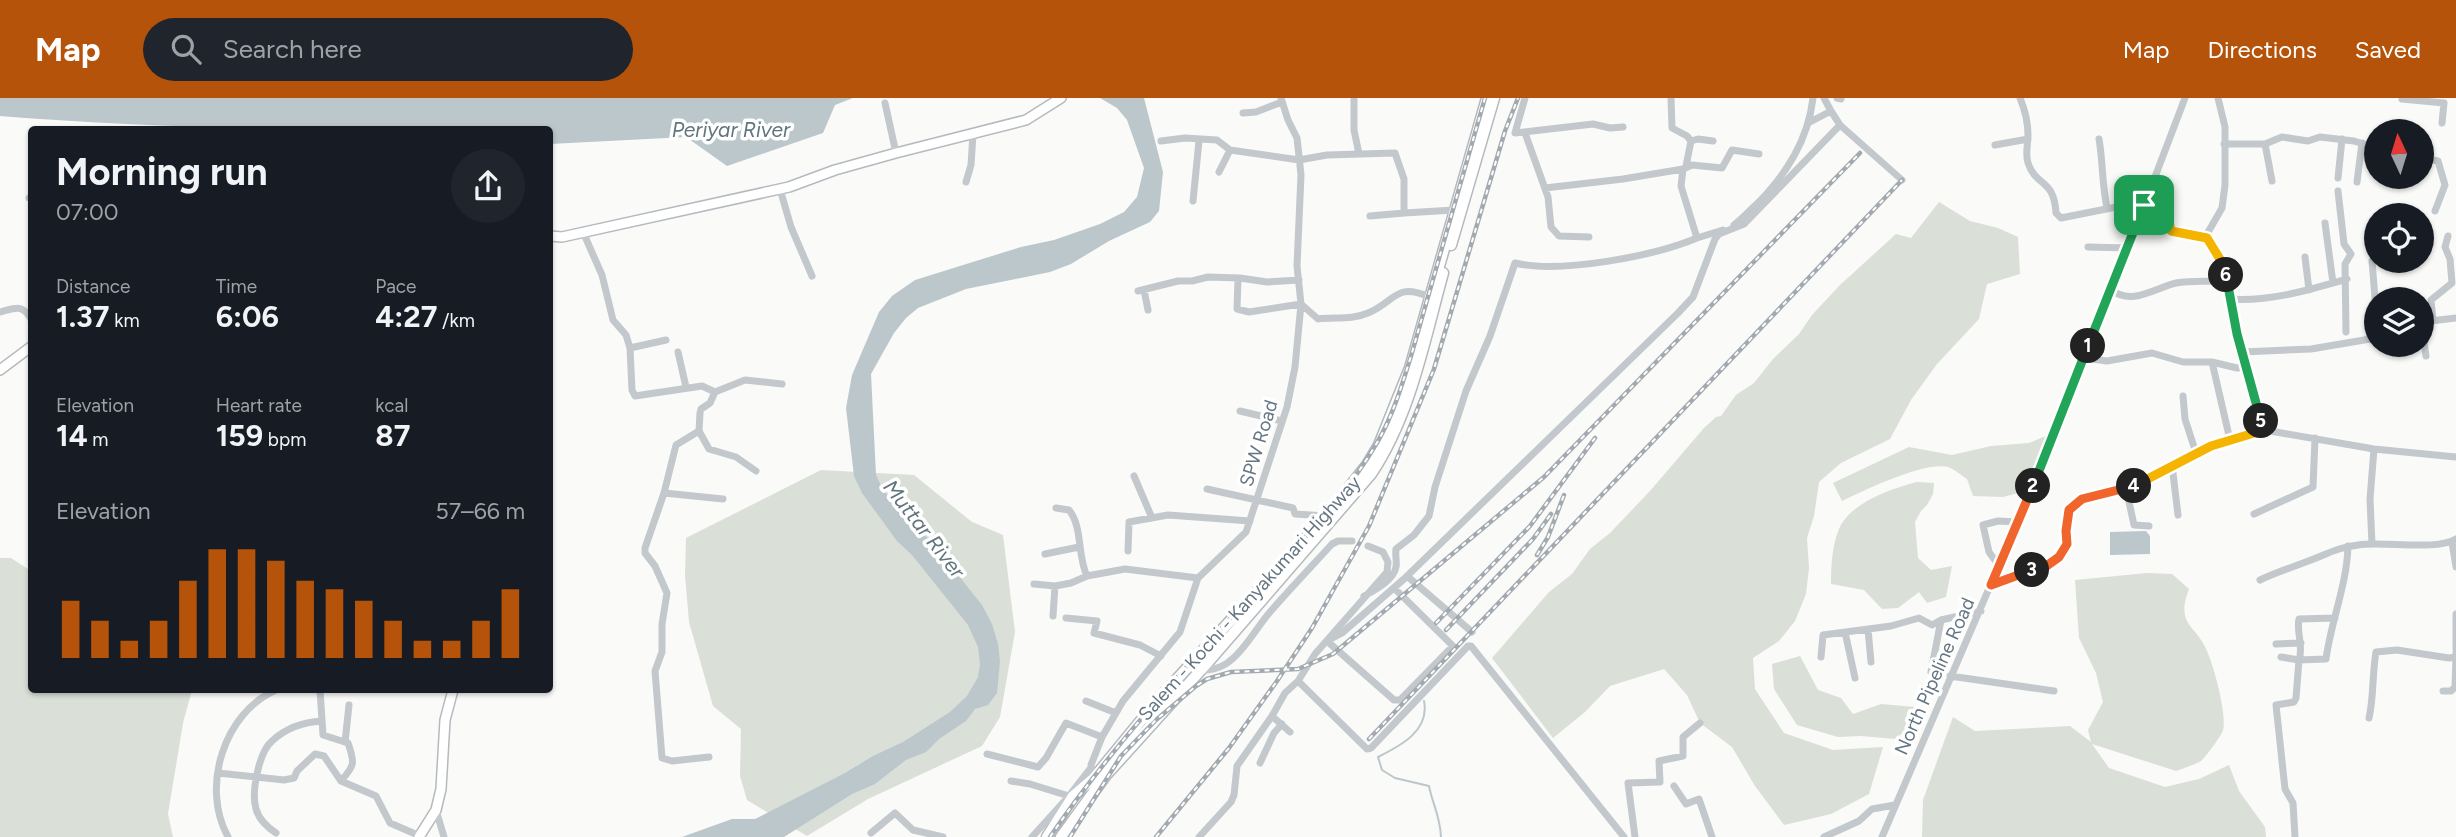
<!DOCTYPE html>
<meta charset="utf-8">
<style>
body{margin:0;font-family:Figtree,sans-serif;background:#20242c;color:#f1f3f6;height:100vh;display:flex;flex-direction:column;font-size:26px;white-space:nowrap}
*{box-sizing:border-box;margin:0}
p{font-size:23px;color:#9ea1a6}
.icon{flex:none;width:38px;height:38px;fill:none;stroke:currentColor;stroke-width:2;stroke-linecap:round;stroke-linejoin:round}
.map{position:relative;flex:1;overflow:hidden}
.drawer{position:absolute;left:28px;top:28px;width:525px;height:567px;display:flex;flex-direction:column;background:#171b24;border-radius:7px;box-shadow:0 2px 5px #0004}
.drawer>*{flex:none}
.needle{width:46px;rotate:356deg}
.controls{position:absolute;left:2364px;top:21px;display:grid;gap:14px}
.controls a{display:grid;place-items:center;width:70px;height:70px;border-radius:50%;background:#171b24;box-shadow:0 2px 5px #0004;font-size:35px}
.pin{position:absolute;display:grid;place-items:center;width:60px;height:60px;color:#fff;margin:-30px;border-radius:14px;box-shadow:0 4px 10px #0006}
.km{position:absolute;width:35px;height:35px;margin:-18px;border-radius:50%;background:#222;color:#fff;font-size:19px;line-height:35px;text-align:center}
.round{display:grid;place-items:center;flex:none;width:74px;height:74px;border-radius:37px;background:#20242c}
.overview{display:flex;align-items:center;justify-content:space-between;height:119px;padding:0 28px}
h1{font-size:38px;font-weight:700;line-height:52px}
.figures{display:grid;grid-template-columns:repeat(3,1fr);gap:10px;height:119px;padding:7px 28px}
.figures div{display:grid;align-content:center}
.figures b{font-size:30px;font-weight:700}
.figures small{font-size:19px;font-weight:400}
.figures p{font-size:19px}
.chart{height:196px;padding:14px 28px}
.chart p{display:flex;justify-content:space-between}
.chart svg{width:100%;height:126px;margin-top:7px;stroke:#b45309;stroke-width:6}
header{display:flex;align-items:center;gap:42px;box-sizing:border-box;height:98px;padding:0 35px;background:#b45309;color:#fff}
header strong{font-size:33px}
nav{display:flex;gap:38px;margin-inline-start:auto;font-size:24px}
.search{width:490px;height:63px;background:#20242c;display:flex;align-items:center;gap:18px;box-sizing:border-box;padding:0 24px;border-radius:38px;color:#9ea1a6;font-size:26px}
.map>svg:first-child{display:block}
.green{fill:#dadfd7}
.water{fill:#bbc7cb}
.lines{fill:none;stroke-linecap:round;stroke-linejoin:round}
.stream{stroke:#bbc7cb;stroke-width:2}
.major-casing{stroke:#b5babe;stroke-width:12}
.highway-casing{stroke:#b4b9bd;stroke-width:13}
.minor{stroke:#c3c8cc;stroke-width:7}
.major{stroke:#fff;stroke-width:9}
.highway{stroke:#fff;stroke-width:10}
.rail-casing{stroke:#a2aab0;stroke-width:4.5}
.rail{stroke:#fff;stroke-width:2;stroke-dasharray:5;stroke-linecap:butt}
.split-1-casing{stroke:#fff;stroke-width:14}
.split-2-casing{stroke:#fff;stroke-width:14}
.split-3-casing{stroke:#fff;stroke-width:14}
.split-4-casing{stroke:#fff;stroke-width:14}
.split-5-casing{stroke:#fff;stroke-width:14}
.split-6-casing{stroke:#fff;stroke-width:14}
.split-7-casing{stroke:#fff;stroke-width:14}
.split-1{stroke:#22a559;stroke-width:9}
.split-2{stroke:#22a559;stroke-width:9}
.split-3{stroke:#f0652b;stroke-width:9}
.split-4{stroke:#f0652b;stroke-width:9}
.split-5{stroke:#f5b400;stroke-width:9}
.split-6{stroke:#22a559;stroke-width:9}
.split-7{stroke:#f5b400;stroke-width:9}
.labels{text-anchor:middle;stroke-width:7;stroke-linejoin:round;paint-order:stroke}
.street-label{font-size:19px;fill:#657683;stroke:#fff}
.water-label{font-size:21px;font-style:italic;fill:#60757c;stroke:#fff}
</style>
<header>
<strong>Map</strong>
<div class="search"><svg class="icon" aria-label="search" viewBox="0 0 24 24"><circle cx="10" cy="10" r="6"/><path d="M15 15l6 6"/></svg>Search here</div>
<nav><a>Map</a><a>Directions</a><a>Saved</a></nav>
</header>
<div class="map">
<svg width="2456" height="739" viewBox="0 0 2456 739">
<rect width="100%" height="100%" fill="#fafaf8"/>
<path class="green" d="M 1939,104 L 1970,123 L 1998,130 L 2018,139 L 2020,176 L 1987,186 L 1979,221 L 1937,266 L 1911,302 L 1890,341 L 1841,365 L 1819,384 L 1814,418 L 1807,440 L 1809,470 L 1806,496 L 1795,523 L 1779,543 L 1753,560 L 1755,591 L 1784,635 L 1833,652 L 1883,649 L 1869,696 L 1831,716 L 1784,727 L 1755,688 L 1732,649 L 1700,625 L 1687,597 L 1664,571 L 1610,588 L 1585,614 L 1553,640 L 1492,560 L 1549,494 L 1572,476 L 1590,451 L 1610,435 L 1650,393 L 1704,330 L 1716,319 L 1721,318 L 1736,297 L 1754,285 L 1773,261 L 1799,236 L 1812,217 L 1840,187 L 1896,136 L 1911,140 Z
M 2053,335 L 2026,393 L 2003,399 L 1973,398 L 1967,381 C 1961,377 1954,371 1948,369 C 1925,363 1864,392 1842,403 L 1833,385 L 1909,349 L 1952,357 L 1991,348 L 2029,345 Z
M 821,372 L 914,377 L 972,424 L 1003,437 L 1015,534 L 1000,619 L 982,648 L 868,701 L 807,738 L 747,702 L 740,678 L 741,631 L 713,608 L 689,524 L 685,477 L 686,440 Z
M 1917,384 L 1934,385 L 1933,396 L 1927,407 L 1921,413 L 1915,424 L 1918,460 L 1931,472 L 1952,468 L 1946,499 L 1927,505 L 1919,494 L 1898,510 L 1882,511 L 1864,492 L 1831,486 C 1831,469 1832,447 1839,431 C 1850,405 1890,391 1917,384 Z
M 0,460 L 11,460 L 31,473 L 32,592 L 192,592 L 183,625 L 168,716 L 173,739 L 0,739 Z
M 2147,475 L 2172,476 L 2189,491 C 2175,528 2196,526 2207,553 C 2214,569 2227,616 2223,632 C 2222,637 2205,660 2201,663 C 2194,667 2184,670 2176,673 L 2092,646 L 2109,670 L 2165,689 L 2199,681 L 2229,667 L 2239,693 L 2265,729 L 2266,739 L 1922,739 L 1923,702 L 1953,619 L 1975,633 L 2070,628 L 2091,644 L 2088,632 L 2103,604 L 2096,575 L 2079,540 L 2075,482 Z
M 1800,558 L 1818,592 L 1841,600 L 1853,616 L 1881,606 L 1915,609 L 1916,625 L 1895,641 L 1861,638 L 1838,639 L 1797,627 L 1774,591 L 1772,566 Z"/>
<path class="water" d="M 0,0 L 853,0 L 835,7 L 823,35 L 727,68 L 686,39 L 550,46 L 550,32 C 366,32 183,33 0,18 Z
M 1100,0 L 1144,0 L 1163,74 L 1159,113 L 1150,124 L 1109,143 L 1071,166 L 1050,174 L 966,191 L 918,210 L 906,220 L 894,235 L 871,276 L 876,377 L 883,392 L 909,424 L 931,443 L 982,507 L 992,526 L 998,546 L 1000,563 L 997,595 L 988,607 L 975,611 L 966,623 L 939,641 L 926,654 L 906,662 L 875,686 L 852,696 L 784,739 L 682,739 L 732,721 L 755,721 L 845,675 L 873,658 L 903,644 L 950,614 L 967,598 L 978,579 L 980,566 L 978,549 L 968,527 L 912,457 L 897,443 L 862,395 L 854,378 L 846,310 L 852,277 L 879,214 L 892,198 L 915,182 L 1021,149 L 1054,142 L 1100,126 L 1124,114 L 1137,99 L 1144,70 L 1127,22 L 1117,10 Z
M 2146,433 L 2150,438 L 2150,456 L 2110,457 L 2110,434 Z"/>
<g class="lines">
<path class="stream" d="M 1424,603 C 1430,633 1400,648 1378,659 L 1382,672 L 1395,680 L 1429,688 C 1433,708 1440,717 1441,739"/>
<g class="major-casing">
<path id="major" d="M 550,138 L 562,139 L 789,89 L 835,72 L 896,55 L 1026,22 L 1061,0
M 0,272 L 32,248
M 419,739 L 436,712 L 441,691 L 445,622 L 453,592"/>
</g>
<g class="highway-casing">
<path id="highway" d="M 1451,147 L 1494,0
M 1047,739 L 1073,698 L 1094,680 L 1157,603 L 1328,416 L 1367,367 L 1379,347 L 1410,270 L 1487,0
M 1061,739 L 1106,677 L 1210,562 L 1371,376 C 1411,316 1424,243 1443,175"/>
</g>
<path class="minor" d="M 1525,0 L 1515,35 L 1593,26 L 1610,30 L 1623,29
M 1671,0 L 1672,30 L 1687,38 L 1691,43 L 1686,68
M 1837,0 L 1841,1
M 2020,0 C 2025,12 2028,24 2028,37 C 2028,46 2025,56 2028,65 C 2036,89 2054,80 2056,115 L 2061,120 L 2131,106 L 2166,107 L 2171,133 L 2207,140
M 2218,0 L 2225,29 L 2225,87 L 2222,110 L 2207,136 C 2210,150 2221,161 2225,175 L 2237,236 L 2264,332 L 2374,351 L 2456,359
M 2402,1 L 2444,5 L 2442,25
M 1354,2 L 1354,32 L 1359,56
M 885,5 L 896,55
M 1831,13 L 1840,27 L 1902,82
M 1243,15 L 1256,14 L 1282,4
M 1810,24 L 1831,13 L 1824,0
M 1525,35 L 1548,99 L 1551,129 L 1559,138 L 1589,139
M 2099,41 C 2103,64 2102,87 2107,110
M 1161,43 L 1185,40 L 1217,42 L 1230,52 L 1299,62 L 1327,57 L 1395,55 L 1404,81 L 1404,115 L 1454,112
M 1691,43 L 1698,41 L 1713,43
M 2224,46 L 2265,46 L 2282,39 L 2308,43 L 2320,39 L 2354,43 L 2376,50
M 2265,46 L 2272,83
M 1995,47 L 2028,41
M 2422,60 L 2438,63 L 2445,87 L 2435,113
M 1219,74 L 1230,52
M 2338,80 L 2342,41
M 966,84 L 971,67 L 973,36
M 2357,84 L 2362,45
M 1545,90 L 1623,81 L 1683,71
M 780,91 L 791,129 L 812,178
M 2338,93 L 2344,146 L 2351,156 L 2345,166 L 2346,234
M 29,100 L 32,101
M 1193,103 L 1199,43
M 1370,118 L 1404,115
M 2325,125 L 2333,185
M 1734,127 C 1742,121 1750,112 1758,105 C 1787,75 1808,42 1813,0
M 583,134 L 602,177 L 613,222 L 626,237 L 630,250 L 632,292 L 635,298 L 702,288 L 715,294
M 1697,140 L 1723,132
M 2088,149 L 2128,150
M 2305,159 L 2309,192
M 2372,163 L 2375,200 L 2374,240
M 1238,181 L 1237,211 L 1249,214 L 1301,206
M 1144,192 L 1148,212
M 2112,192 C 2131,208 2155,190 2176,185 C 2192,182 2210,184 2227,183
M 1138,193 L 1178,183 L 1192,183 L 1208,179 L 1240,180 L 1267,184 L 1299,182
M 2229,201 C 2269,204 2309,192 2347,181
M 1301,206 L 1318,221 C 1335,219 1352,222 1368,215 C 1397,203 1394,184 1430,199
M 0,214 C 16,210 23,205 32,223
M 2433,222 L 2431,202 L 2452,185 L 2450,161 L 2445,149 L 2448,138
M 2422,224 L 2456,220
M 2422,231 L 2426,258
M 630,250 L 666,242
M 678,254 L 686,289
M 2242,254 L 2311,251 L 2376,240
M 2084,260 L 2107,263 L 2152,255 L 2183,264 L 2212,264 L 2237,270 L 2247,269
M 2212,264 L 2230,342
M 2183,298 L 2185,321 L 2196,355
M 1240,313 L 1282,323
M 699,333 L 676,347 L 664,395 L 645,450 L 645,455 L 655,468 L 667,495 L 662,526 L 662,554 L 655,573 L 662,660 L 672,663 L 709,659
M 2172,367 L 2178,417
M 756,373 L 736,359 L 709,351 L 699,333 L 700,315 L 701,311 L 710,305 L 715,294 L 745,282 L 782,286
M 1134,378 L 1152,420
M 2126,390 L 2134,427 L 2149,428
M 1207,391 L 1293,410 L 1295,416 L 1326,418
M 664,395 L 723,401
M 1056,410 L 1069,412 C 1083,429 1077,458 1087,478
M 2254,416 L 2313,389 L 2315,340
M 2452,444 L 2456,469
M 2372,446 L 2370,401 L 2374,351
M 1368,448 L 1383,454 L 1388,464 L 1387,474 L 1315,556 L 1298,583 L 1367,651 L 1371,650 L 1468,548 L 1471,548 L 1624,739
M 1128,453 L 1129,424 L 1168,417 L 1250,423
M 1045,456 L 1079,449
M 1999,468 L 1989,454 L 1983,427 L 1998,423 L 2018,424
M 1407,478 L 1472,534
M 2260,482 C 2276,474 2293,469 2311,462 C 2330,455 2336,450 2358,447 C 2383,443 2437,453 2456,441
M 1034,486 L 1055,488 L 1071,485 L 1087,478 L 1125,471 L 1198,480
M 1991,487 L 2020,475 L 2045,469 L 2059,459 L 2067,446 L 2066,433 L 2069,413 L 2083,401 L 2140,387 L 2211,348 L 2264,332
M 1394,490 L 1453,548 L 1400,602 L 1394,602 L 1327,543 L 1342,535 L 1404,481 L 1678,215 L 1693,199 L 1715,141 L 1719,136 L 1744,126 L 1840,27
M 1364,498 C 1375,492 1394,482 1396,469 C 1397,463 1395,457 1396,451 L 1414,437 L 1429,418 L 1435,389 L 1466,293 L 1490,238 L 1515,165 C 1560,176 1654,158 1697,140 L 1681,88 L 1683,71 L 1692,67 L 1722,70 L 1732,52 L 1759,56
M 2456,516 L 2456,551
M 1053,518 L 1055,488
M 1066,520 L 1097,523 L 1094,535 L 1140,547 L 1161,558
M 1868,531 L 1871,564
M 1845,534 L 1855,580
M 2276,546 L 2301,545
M 1821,559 L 1823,537 L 1891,528 L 1919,520 L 1932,527 L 1941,522 L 1981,513
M 2281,559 L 2299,562 C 2304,548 2296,535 2299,521 L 2335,520
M 1187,570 C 1199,573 1213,573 1224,567 C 1241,558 1257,529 1270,514 C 1290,491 1311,469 1332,446 L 1338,443 L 1352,443
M 1931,574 L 1941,522
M 1950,578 L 2054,593
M 320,592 L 323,637 L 348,645 C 355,665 355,667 341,683
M 2443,593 L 2451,593 L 2455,589 L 2456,559
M 1086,603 L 1116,615
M 2369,620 C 2374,598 2372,577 2376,554 L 2397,552 L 2449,560 L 2456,559 L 2456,554
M 1290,634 L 1272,618 L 1285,595 L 1298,583
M 345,644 L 349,607
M 987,656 L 1038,669 L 1046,660 L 1066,625 L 1102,639
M 1260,665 L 1274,635 L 1282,626
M 218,675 L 284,682 L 294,680 L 297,673 L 315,656 L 324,658 L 341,683 L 376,698 L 390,725 L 420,738
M 1094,680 L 1091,667 L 1102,639 L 1123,603 L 1180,534 L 1198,480 L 1246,434 L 1287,309 L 1295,269 L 1301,206 L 1297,168 L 1301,77 L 1297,40 L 1288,22 L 1281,0
M 1011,683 L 1030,686 L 1069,698
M 1674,688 L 1686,706 L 1699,701 L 1712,739
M 436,712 L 444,739
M 276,735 C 267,729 259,722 256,711 C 251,694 259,654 272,643 C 286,630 303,624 322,623
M 871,735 L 895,715 L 913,732 L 943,739
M 228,739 C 200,688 225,614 276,592
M 1032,739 L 1069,698 L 1090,671
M 1199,739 L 1231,704 L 1234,697 L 1237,668 L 1272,618
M 1635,739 L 1628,685 L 1660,684 L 1659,663 L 1683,658 L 1683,639 L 1700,625
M 1824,739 L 1859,723 L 1872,711 L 1895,707
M 1882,739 L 2021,416 L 2112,192 L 2185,0
M 2295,739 L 2293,705 L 2285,691 L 2276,607 L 2294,604 L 2296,600 L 2299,562 L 2326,561 C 2331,523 2347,487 2348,448"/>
<use href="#major" class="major"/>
<use href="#highway" class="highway"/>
<g class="rail-casing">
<path id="rail" d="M 1537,457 L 1548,439 L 1564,397
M 1436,525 L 1530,428 L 1595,340
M 1446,532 L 1533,441 L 1551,416
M 1369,641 L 1902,82
M 1050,739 C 1105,658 1171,586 1236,514 C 1286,459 1341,407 1378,343 C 1393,317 1402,287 1411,258 L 1485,0
M 1070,739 L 1121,658 L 1156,622 L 1196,588 L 1207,581 L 1231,574 L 1298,571 L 1333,556 L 1544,379 L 1860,55
M 1156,739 L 1229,650 L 1277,583 L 1312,530 L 1369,428 L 1434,271 L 1505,33 L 1518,0"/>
</g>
<use href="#rail" class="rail"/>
</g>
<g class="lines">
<g class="split-1-casing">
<path id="split-1" d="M 2088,248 L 2144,107"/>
</g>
<g class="split-2-casing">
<path id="split-2" d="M 2033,388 L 2088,248"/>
</g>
<g class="split-3-casing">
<path id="split-3" d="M 2032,472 L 1991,487 L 2033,388"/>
</g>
<g class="split-4-casing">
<path id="split-4" d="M 2032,472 L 2045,469 L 2059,459 L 2067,446 L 2066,433 L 2069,412 L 2082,401 L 2134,388"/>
</g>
<g class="split-5-casing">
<path id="split-5" d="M 2134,388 L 2211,348 L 2264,332 L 2261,323"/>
</g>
<g class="split-6-casing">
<path id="split-6" d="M 2226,177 L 2237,236 L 2261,323"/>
</g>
<g class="split-7-casing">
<path id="split-7" d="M 2144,107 L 2166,107 L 2171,133 L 2207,140 L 2223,166 L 2226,177"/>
</g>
<use href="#split-1" class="split-1"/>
<use href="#split-2" class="split-2"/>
<use href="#split-3" class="split-3"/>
<use href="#split-4" class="split-4"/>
<use href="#split-5" class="split-5"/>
<use href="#split-6" class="split-6"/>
<use href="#split-7" class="split-7"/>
</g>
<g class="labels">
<g class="street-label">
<text transform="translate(1258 345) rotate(-73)" y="7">SPW Road</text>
<text transform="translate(1249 500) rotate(-48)" y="7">Salem - Kochi - Kanyakumari Highway</text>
<text transform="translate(1934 578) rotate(-66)" y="7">North Pipeline Road</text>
</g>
<g class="water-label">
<text x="731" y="39">Periyar River</text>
<text transform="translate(924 431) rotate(52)" y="7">Muttar River</text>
</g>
</g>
</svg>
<div class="controls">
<a><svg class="needle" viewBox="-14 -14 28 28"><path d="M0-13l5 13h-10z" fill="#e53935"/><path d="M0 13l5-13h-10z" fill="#9ea1a6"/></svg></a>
<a><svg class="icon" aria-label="locate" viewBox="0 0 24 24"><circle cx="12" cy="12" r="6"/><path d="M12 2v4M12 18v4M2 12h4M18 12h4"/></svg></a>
<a><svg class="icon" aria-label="layers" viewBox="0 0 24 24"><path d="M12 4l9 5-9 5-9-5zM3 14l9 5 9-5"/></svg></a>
</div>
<div class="pin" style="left:2144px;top:107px;background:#1e9e55"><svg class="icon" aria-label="arrive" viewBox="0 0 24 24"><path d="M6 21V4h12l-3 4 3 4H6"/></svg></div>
<b class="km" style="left:2088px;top:248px">1</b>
<b class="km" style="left:2033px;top:388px">2</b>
<b class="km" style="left:2032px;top:472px">3</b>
<b class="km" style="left:2134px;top:388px">4</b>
<b class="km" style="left:2261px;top:323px">5</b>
<b class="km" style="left:2226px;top:177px">6</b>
<section class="drawer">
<div class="overview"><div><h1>Morning run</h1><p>07:00</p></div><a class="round"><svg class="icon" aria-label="share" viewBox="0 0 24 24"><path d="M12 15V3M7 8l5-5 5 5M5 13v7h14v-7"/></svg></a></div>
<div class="figures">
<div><p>Distance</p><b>1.37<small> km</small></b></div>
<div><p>Time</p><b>6:06</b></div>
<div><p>Pace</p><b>4:27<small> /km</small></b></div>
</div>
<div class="figures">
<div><p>Elevation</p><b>14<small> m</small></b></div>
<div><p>Heart rate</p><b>159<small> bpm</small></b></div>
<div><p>kcal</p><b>87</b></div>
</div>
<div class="chart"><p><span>Elevation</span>57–66 m</p>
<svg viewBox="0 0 160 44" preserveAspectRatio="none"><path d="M5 44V24M15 44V31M25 44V38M35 44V31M45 44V17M55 44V6M65 44V6M75 44V10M85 44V17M95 44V20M105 44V24M115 44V31M125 44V38M135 44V38M145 44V31M155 44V20"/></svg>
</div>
</section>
</div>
